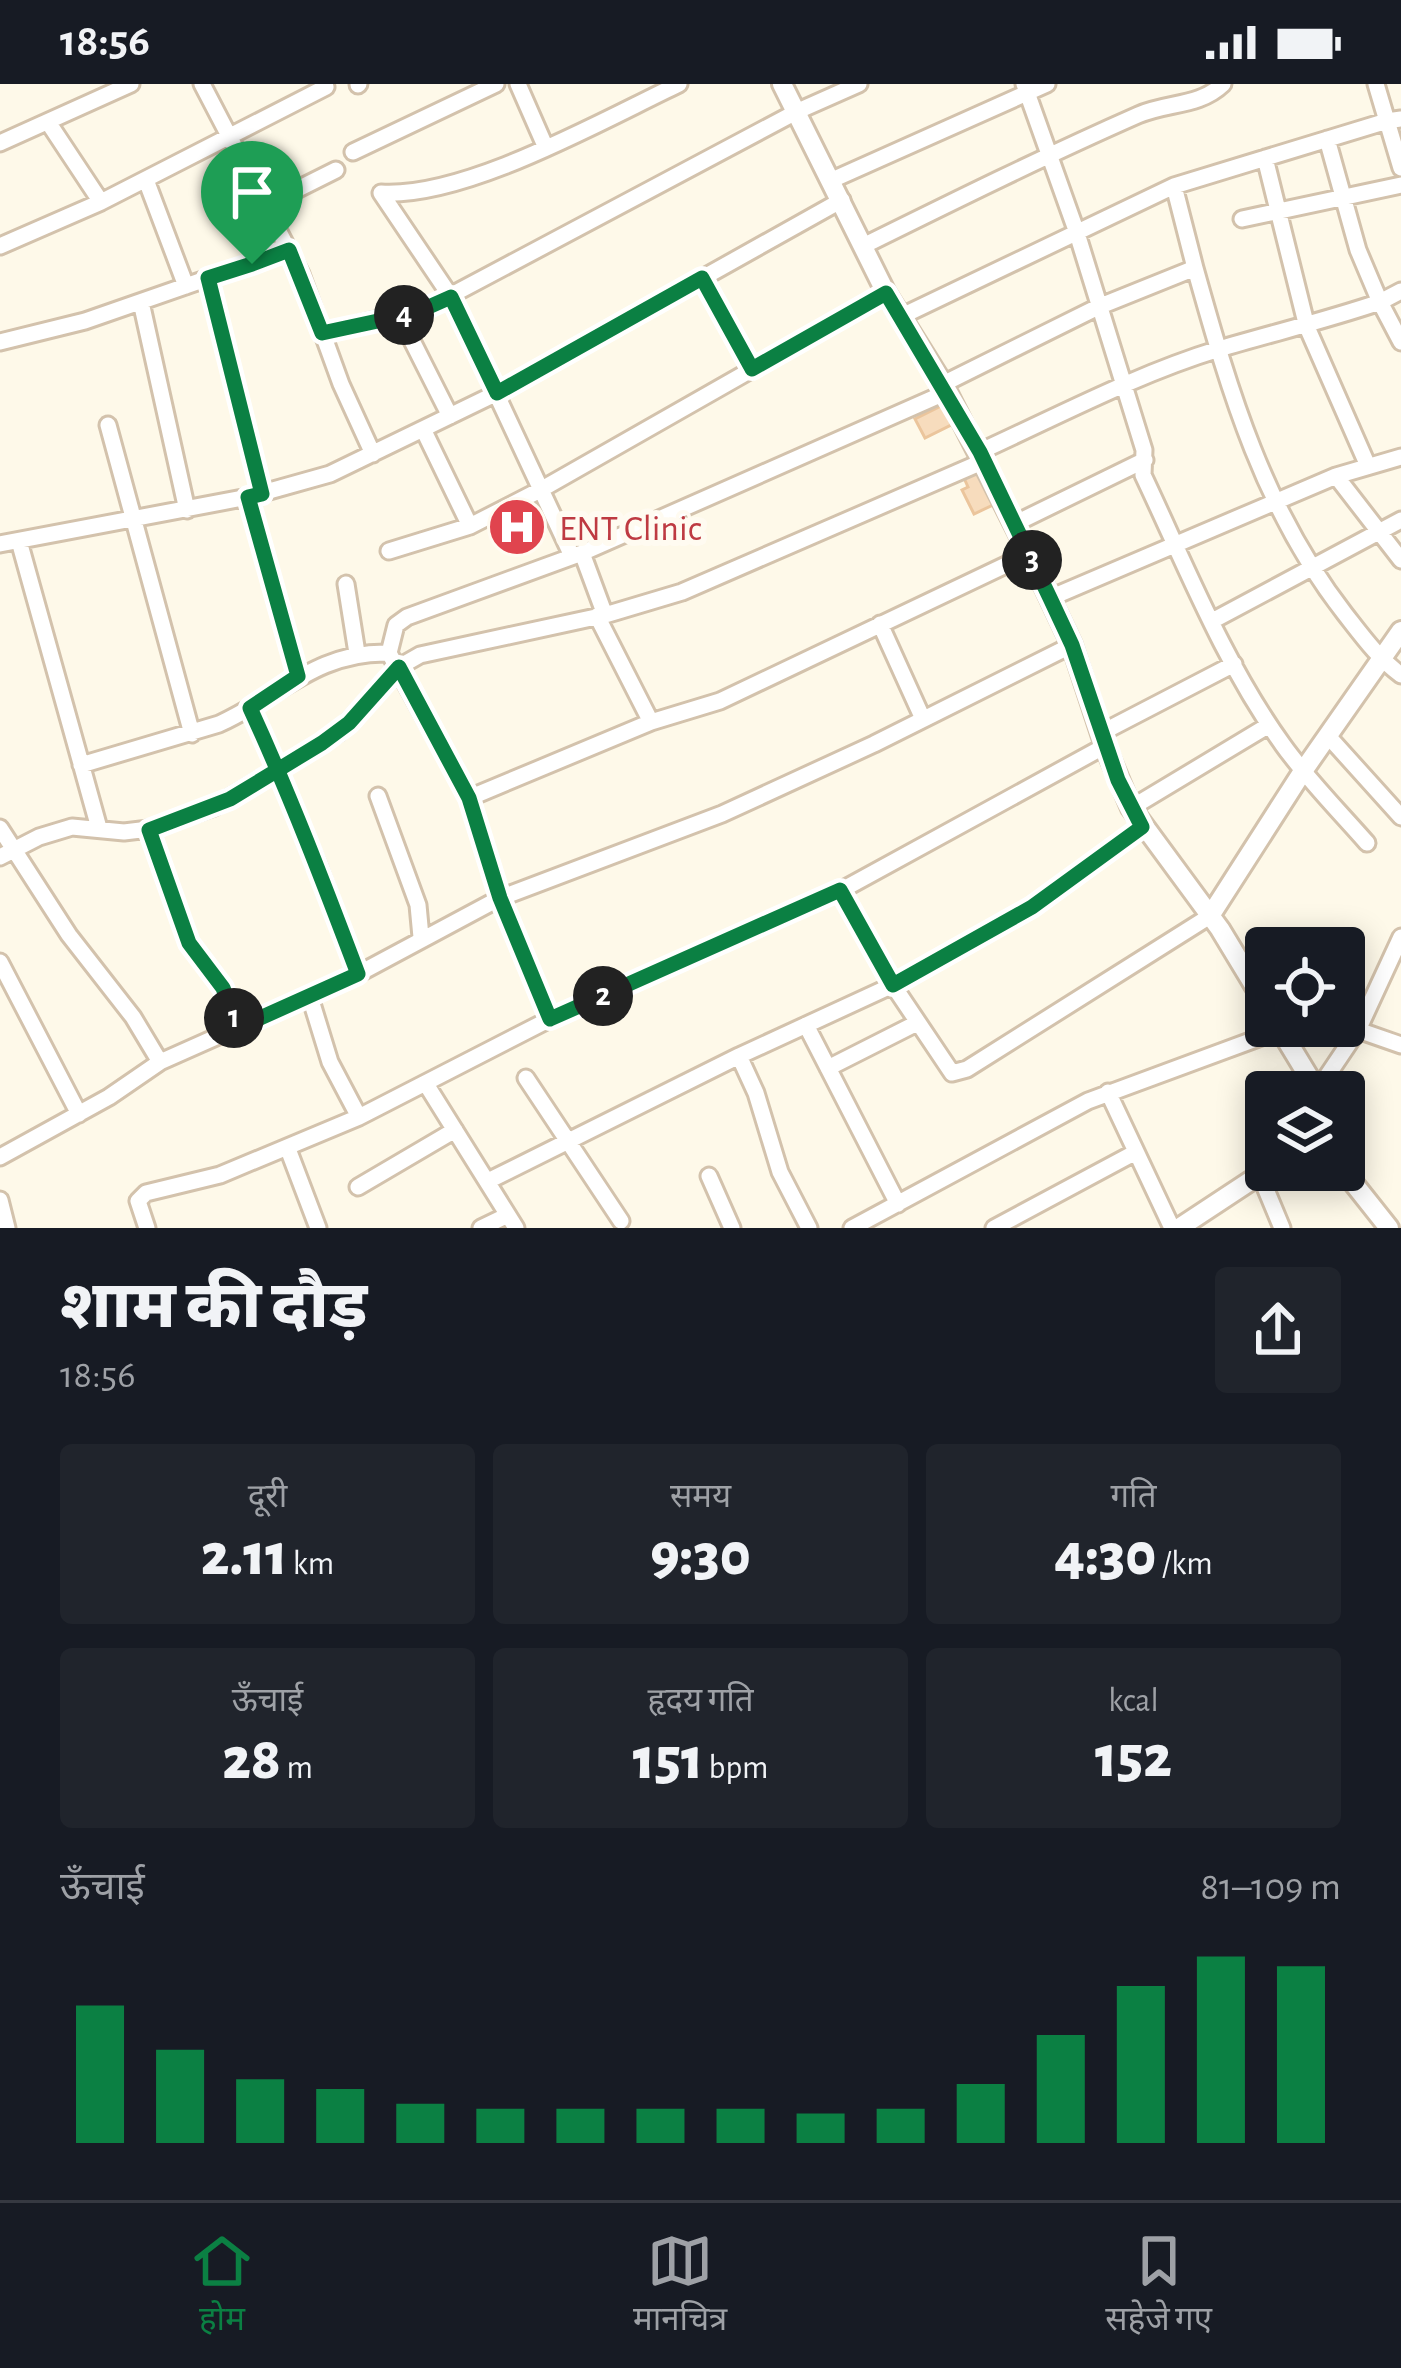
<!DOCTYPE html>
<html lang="hi">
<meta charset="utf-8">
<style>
body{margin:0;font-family:"Alegreya Sans","Noto Sans Devanagari",sans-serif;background:#20242c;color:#f1f3f6;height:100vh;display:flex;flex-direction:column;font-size:45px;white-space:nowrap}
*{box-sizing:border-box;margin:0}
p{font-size:39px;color:#9ea1a6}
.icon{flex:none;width:66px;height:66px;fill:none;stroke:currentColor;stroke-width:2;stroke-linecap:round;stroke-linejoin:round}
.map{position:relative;height:1144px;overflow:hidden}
.sheet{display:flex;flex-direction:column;background:#171b24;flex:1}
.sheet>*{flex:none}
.fabs{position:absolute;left:1245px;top:843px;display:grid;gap:24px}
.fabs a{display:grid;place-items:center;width:120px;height:120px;border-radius:12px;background:#171b24;box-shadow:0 6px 30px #0003;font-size:60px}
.pin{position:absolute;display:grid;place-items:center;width:102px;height:102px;color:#fff;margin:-123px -51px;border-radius:50% 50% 50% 0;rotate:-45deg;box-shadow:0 0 12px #0007}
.pin .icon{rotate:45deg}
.km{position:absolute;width:60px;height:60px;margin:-30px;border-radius:50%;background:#222;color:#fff;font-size:33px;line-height:60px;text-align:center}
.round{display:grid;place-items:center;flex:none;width:126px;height:126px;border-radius:12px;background:#20242c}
.summary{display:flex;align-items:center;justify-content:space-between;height:204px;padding:0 60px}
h1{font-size:66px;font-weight:800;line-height:90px}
.metrics{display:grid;grid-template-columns:repeat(3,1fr);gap:18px;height:204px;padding:12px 60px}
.metrics div{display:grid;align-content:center;border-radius:12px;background:#20242c;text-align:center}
.metrics b{font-size:60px;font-weight:800}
.metrics small{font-size:33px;font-weight:400}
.metrics p{font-size:33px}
.chart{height:336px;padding:24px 60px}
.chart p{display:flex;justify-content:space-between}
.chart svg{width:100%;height:216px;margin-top:12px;stroke:#0b8043;stroke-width:6}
.status{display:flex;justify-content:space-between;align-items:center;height:84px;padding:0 60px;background:#171b24;direction:ltr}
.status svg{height:33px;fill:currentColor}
.tab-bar{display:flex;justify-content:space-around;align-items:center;height:168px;border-top:3px solid #363941;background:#171b24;font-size:33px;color:#9ea1a6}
.tab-bar a{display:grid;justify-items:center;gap:6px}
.tab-bar .selected{color:#0b8043}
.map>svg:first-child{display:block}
.building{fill:#f7dcbd;stroke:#ebc59c;stroke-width:3}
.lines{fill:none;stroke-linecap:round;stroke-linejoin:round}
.minor-casing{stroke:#d3c2ac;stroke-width:21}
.tertiary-casing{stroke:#d3c2ac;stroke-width:24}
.minor{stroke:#fff;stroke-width:15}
.tertiary{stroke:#fff;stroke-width:18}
.route-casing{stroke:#fff;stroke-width:24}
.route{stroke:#0b8043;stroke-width:15}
.labels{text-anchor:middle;stroke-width:12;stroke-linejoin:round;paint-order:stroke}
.health-label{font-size:36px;fill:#be3a42;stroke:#fffbf1;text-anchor:start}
</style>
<div class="status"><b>18:56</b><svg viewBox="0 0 49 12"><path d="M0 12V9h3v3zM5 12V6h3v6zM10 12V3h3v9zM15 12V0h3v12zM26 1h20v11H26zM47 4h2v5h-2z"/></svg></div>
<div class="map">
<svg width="1401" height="1144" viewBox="0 0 1401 1144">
<rect width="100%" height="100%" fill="#fef9e9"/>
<path class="building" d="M 943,321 L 953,340 L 925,354 L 915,335 Z
M 979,387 L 995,420 L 974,430 L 962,406 L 968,403 L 964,394 Z
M 523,426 L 531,441 L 509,453 L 500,438 Z"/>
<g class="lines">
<g class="minor-casing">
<path id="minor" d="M 202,0 L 301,190 L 341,300 L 373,370
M 518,0 L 546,64
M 1024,0 L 1076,146 L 1144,366 L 1143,391 C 1186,482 1224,579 1283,661 C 1308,696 1339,727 1367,759
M 1376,0 L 1387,37 L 1401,35
M 358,1 L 359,0
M 48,38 L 101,118
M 0,59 L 131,0
M 353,68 L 496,0
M 1265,74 L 1307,243 L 1368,382
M 146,96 L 186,202
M 832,96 L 1047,0
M 268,120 L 336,86
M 1242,135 L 1401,101
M 0,162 L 101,118 L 326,3
M 863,162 C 954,117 1045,72 1138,31 C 1168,18 1199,23 1223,0
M 1195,184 C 1230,309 1264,426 1345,530 C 1363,553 1378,574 1401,591
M 208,194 L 262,410
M 702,194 L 752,285
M 1401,207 L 1380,218 L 1401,258
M 141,218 L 187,426
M 902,232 L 1174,102
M 400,233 L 450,332
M 322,249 L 429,223 L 798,27 L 859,0
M 0,258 L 85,237 L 289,166
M 943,300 L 1098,223 L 1195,184 L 1174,102 L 1387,37 L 1401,84
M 108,341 L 192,650
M 423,345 L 470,442
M 979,368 C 1058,332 1137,290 1219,265 C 1273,249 1327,236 1380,218 L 1358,166 L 1327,55
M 1336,392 L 1401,476
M 248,413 L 298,592
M 1014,440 L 1145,376
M 19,457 L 99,744
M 0,460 L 248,413 L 330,390 L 497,309 L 842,116
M 389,467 L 470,442 L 542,405 L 886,209
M 582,469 L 605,531
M 572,472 L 451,213 L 381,109 C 466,114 601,37 679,0
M 346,500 L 357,569
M 1050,514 L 1336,392 L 1401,373
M 597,532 L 651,638
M 1212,537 L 1401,436
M 880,540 L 923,635
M 389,569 L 396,541 L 407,533 L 582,469 L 947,308
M 250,624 L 318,782 L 358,890
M 1101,649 L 1234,580
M 1328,652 L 1401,733
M 81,681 L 219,640 C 279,613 317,567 389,569 L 469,714 L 500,814 L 550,935
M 378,712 L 418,821 L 421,853
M 469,714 L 651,638 L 720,617 L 1029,470
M 1131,724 L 1269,641
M 0,744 L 69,851 L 133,933 L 160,978
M 149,745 L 189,859 L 223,904 L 238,944
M 0,773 L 39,753 L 72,743 L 124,748 L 149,745 L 214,723 L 338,649 L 399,583 L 420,571 L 605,531 L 682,508 L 984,377
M 840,807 L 893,901 L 952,989 L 967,985 L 1210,832
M 0,878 L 79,1030
M 310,913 L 330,978 L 359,1033
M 806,941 L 898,1120
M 1358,946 L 1401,961
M 739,972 L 756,1009 L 780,1088 L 809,1144
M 828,984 L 917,939
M 526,994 L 621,1137
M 426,1000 L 516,1144
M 1317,1007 L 1358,946 L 1401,853
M 1108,1008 L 1172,1144
M 288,1065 L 318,1144
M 0,1073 L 109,1013 L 160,978 L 358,890 L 500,814 L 722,730 L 874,660 L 1072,561
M 1260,1091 L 1282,1144
M 709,1092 L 732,1144
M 488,1097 L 739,972 L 893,901 L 1032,823 L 1142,743
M 358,1103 L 455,1046
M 0,1116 L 7,1144
M 147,1144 L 138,1117 L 146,1109 L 220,1091 L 359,1033 L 550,935 L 840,807 L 1105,662
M 481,1144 L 508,1131
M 852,1144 L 1088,1017 L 1280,946
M 994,1144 L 1136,1068"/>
</g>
<g class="tertiary-casing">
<path id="tertiary" d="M 782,0 L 886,209 L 943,300 L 1029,470 L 1072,561 L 1105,662 L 1131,724 L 1220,845 L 1266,921
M 1210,832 L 1303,687 L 1401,547
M 1278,942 L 1318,1008
M 1343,1086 L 1389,1144
M 1179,1144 L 1267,1086"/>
</g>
<use href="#minor" class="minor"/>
<use href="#tertiary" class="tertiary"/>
</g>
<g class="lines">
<g class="route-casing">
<path id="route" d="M 252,180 L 208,194 L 262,410 L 248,413 L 298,592 L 250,624 C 290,711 324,800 358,890 L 238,944 L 223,904 L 189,859 L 149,746 L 230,715 L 322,659 L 349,639 L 399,583 L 469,714 L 500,814 L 550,935 L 840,806 L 893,901 L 1032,823 L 1142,743 L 1118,696 L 1072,561 L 1050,514 L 980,368 L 886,209 L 752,285 L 702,194 L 497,309 L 451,213 L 415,229 L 322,249 L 289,166 L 252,180"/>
</g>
<use href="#route" class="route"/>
</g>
<defs>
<g id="hospital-disc" transform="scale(3)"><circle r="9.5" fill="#e0444e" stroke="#fffbf1"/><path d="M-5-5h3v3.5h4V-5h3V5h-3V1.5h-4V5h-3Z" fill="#fff"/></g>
</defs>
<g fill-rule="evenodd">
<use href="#hospital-disc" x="517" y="443"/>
</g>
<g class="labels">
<g class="health-label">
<text x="559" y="456">ENT Clinic</text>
</g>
</g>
</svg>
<div class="fabs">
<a><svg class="icon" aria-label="locate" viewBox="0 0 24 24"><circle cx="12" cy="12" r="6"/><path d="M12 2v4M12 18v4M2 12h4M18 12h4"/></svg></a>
<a><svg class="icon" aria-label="layers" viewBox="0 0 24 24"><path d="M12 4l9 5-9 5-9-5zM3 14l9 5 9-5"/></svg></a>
</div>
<div class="pin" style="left:252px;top:180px;background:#1e9e55"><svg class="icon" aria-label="arrive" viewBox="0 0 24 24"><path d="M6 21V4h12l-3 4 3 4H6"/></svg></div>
<b class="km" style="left:234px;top:934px">1</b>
<b class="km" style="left:603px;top:912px">2</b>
<b class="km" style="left:1032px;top:476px">3</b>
<b class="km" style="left:404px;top:231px">4</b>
</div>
<section class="sheet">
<div class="summary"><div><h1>शाम की दौड़</h1><p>18:56</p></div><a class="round"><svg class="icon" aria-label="share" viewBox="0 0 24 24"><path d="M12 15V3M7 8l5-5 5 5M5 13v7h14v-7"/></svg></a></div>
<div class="metrics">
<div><p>दूरी</p><b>2.11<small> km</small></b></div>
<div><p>समय</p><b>9:30</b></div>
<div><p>गति</p><b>4:30<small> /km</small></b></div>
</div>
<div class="metrics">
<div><p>ऊँचाई</p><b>28<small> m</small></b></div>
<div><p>हृदय गति</p><b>151<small> bpm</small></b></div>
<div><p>kcal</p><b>152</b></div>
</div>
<div class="chart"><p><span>ऊँचाई</span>81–109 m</p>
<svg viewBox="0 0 160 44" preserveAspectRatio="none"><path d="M5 44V16M15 44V25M25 44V31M35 44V33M45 44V36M55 44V37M65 44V37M75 44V37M85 44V37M95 44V38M105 44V37M115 44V32M125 44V22M135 44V12M145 44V6M155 44V8"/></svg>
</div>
</section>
<nav class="tab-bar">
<a class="selected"><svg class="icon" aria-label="home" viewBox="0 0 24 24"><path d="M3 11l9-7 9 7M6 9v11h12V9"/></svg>होम</a>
<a><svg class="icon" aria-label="map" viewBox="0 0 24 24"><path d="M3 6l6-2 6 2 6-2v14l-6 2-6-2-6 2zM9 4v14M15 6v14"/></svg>मानचित्र</a>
<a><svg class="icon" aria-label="saved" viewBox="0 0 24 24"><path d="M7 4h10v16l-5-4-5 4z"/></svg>सहेजे गए</a>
</nav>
